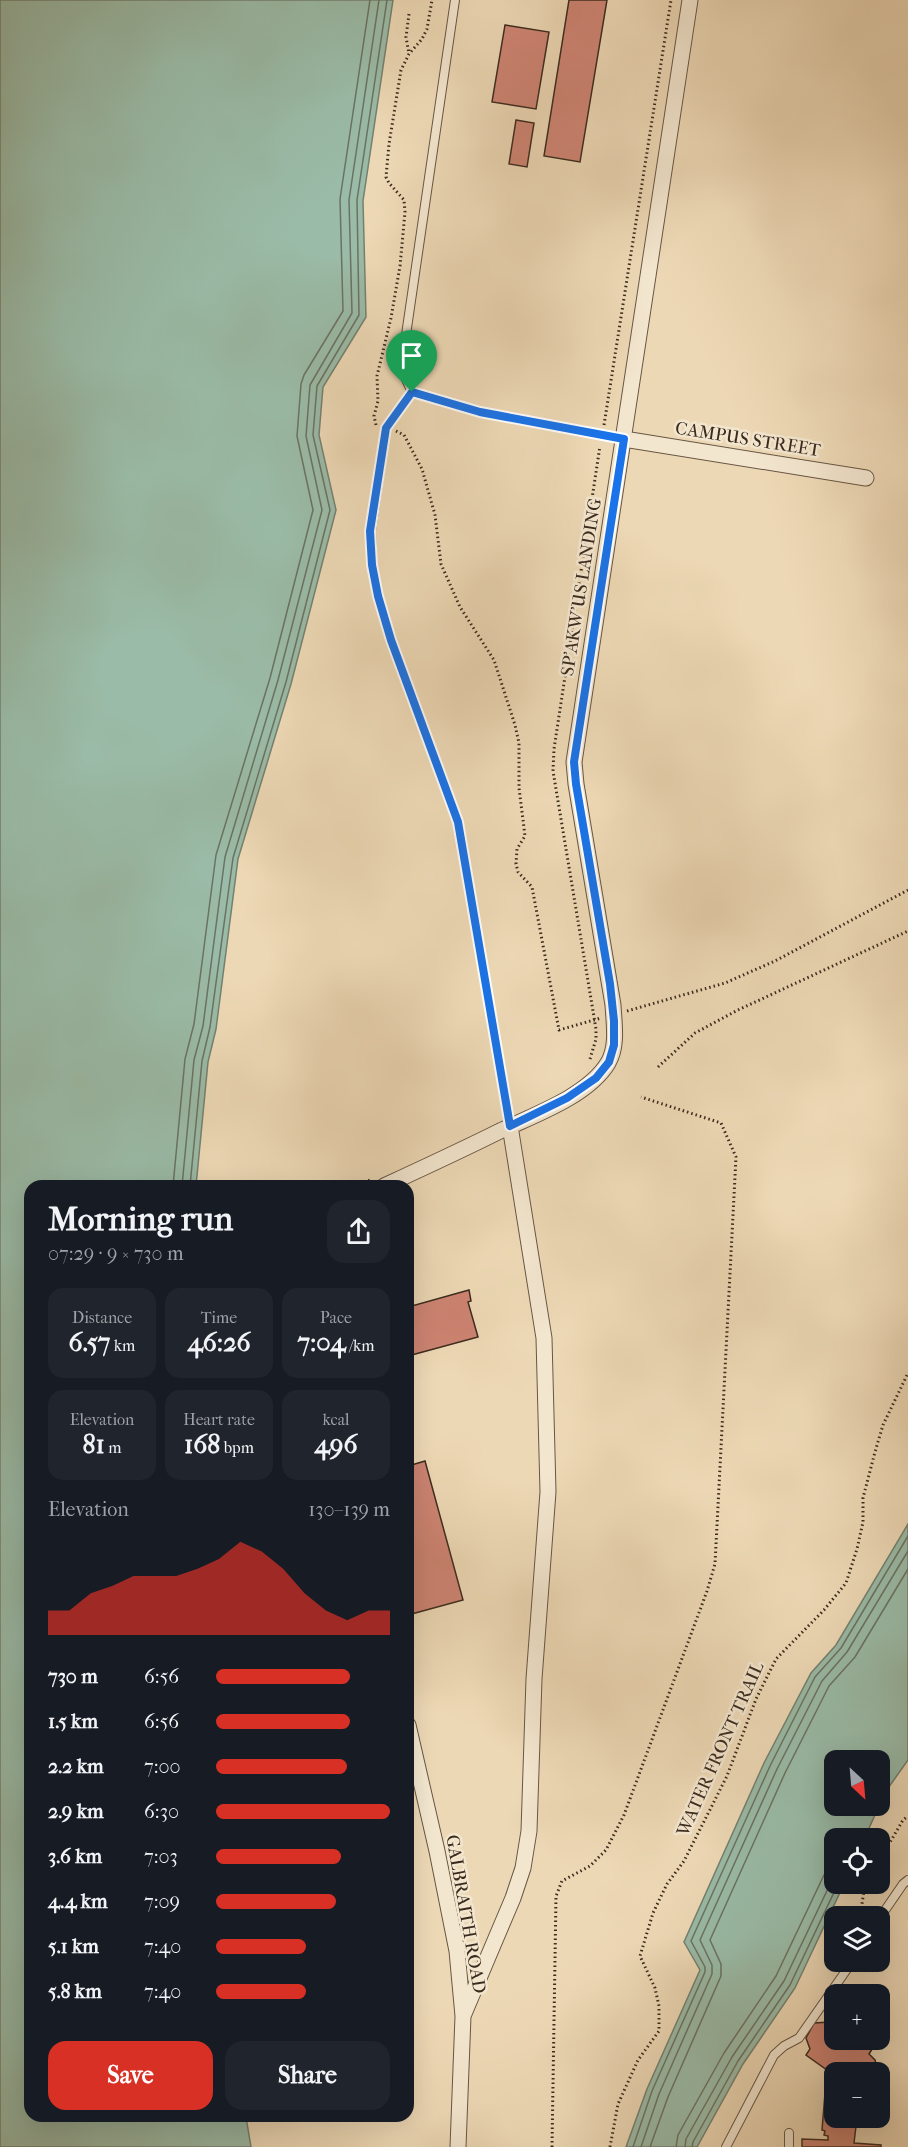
<!DOCTYPE html>
<meta charset="utf-8">
<style>
body{margin:0;font-family:"IM FELL French Canon",serif;background:#20242c;color:#f1f3f6;height:100vh;display:flex;flex-direction:column;font-size:22px;white-space:nowrap}
*{box-sizing:border-box;margin:0}
p{font-size:20px;color:#9ea1a6}
.icon{flex:none;width:33px;height:33px;fill:none;stroke:currentColor;stroke-width:2;stroke-linecap:round;stroke-linejoin:round}
.map{position:relative;flex:1;overflow:hidden}
.details{position:absolute;left:24px;top:1180px;width:390px;height:942px;display:flex;flex-direction:column;background:#171b24;border-radius:18px;box-shadow:0 6px 24px #0002}
.details>*{flex:none}
.needle{width:39px;rotate:154deg}
.controls{position:absolute;left:824px;top:1750px;display:grid;gap:12px}
.controls a{display:grid;place-items:center;width:66px;height:66px;border-radius:12px;background:#171b24;box-shadow:0 6px 24px #0002;font-size:30px}
.pin{position:absolute;display:grid;place-items:center;width:51px;height:51px;color:#fff;margin:-62px -26px;border-radius:50% 50% 50% 0;rotate:-45deg;box-shadow:0 0 6px #0007}
.pin .icon{rotate:45deg}
.round{display:grid;place-items:center;flex:none;width:63px;height:63px;border-radius:18px;background:#20242c}
.head{display:flex;align-items:center;justify-content:space-between;height:102px;padding:0 24px}
h1{font-size:33px;font-weight:700;line-height:45px}
.metrics{display:grid;grid-template-columns:repeat(3,1fr);gap:9px;height:102px;padding:6px 24px}
.metrics div{display:grid;align-content:center;border-radius:15px;background:#20242c;text-align:center}
.metrics b{font-size:26px;font-weight:700}
.metrics small{font-size:16px;font-weight:400}
.metrics p{font-size:16px}
.chart{height:168px;padding:12px 24px}
.chart p{display:flex;justify-content:space-between}
.chart svg{width:100%;height:108px;margin-top:6px;fill:#d93025;opacity:.7}
.cta{display:flex;gap:12px;margin-top:auto;padding:12px 24px}
.cta a{flex:1;height:69px;border-radius:18px;background:#d93025;color:#fff;font-size:24px;font-weight:700;line-height:69px;text-align:center}
.cta a+a{background:#20242c;color:#f1f3f6}
ul{padding:0 24px;list-style:none;font-size:20px}
li{display:grid;grid-template-columns:96px 72px 1fr;align-items:center;height:45px}
li i{height:15px;border-radius:8px;background:#d93025}
.map>svg:first-child{display:block}
.water{fill:#9abba7;stroke:#748170;stroke-width:1.5;fill-rule:evenodd}
.lines{fill:none;stroke-linecap:round;stroke-linejoin:round}
.shore{stroke:#6a7362;stroke-width:1.5}
.building{fill:#ce8473;stroke:#3b2b1e;stroke-width:1.5}
.service-casing{stroke:#685644;stroke-width:10}
.minor-casing{stroke:#685644;stroke-width:17}
.path{stroke:#3b2b1e;stroke-width:3;stroke-dasharray:1.5 3;stroke-linecap:butt}
.service{stroke:#f3e6cf;stroke-width:8}
.minor{stroke:#f3e6cf;stroke-width:15}
.route-casing{stroke:#fff;stroke-width:12}
.route{stroke:#1a73e8;stroke-width:8}
.labels{text-anchor:middle;stroke-width:5;stroke-linejoin:round;paint-order:stroke}
.street-label{font-size:18px;fill:#3b2b1e;stroke:#f3e6cf}
</style>
<div class="map">
<svg width="908" height="2147" viewBox="0 0 908 2147">
<rect width="100%" height="100%" fill="#edd8b5"/>
<filter id="stains"><feTurbulence type="fractalNoise" baseFrequency=".00333" numOctaves="4"/><feColorMatrix values="0 0 0 0 .2 0 0 0 0 .09 0 0 0 0 .02 0 0 0 .5 -.17"/></filter>
<radialGradient id="worn" r=".72"><stop offset=".6" stop-color="#630" stop-opacity="0"/><stop offset="1" stop-color="#630" stop-opacity=".3"/></radialGradient>
<path class="water" d="M 0,0 L 393,0 L 363,201 L 366,317 L 323,387 L 319,435 L 336,510 L 291,684 L 238,859 L 216,1029 L 208,1062 L 196,1186 L 30,1186 L 30,2116 L 246,2117 L 251,2147 L 0,2147 Z
M 908,1524 L 908,1760 L 886,1791 L 864,1839 L 834,1839 L 834,1884 L 844,1884 L 795,1988 L 743,2064 L 697,2147 L 626,2147 L 647,2089 L 700,1970 L 684,1942 L 764,1763 L 811,1673 L 836,1645 ZM 834,1761 L 879,1761 L 879,1806 L 834,1806 Z"/>
<g class="lines">
<path class="shore" d="M 173,1186 L 185,1059 L 194,1024 L 216,855 L 270,678 L 313,510 L 297,436 L 301,384 L 304,375 L 343,311 L 340,199 L 370,0
M 182,1186 L 194,1060 L 203,1026 L 225,857 L 278,680 L 322,510 L 306,436 L 310,385 L 352,313 L 349,200 L 379,0
M 190,1186 L 202,1061 L 210,1027 L 233,858 L 286,682 L 330,510 L 313,435 L 317,386 L 359,315 L 357,200 L 387,0
M 633,2147 L 652,2091 L 705,1972 L 705,1967 L 691,1941 L 770,1766 L 815,1677 L 841,1648 L 908,1536
M 641,2147 L 659,2094 L 712,1974 L 712,1965 L 700,1940 L 777,1769 L 822,1681 L 847,1652 L 908,1551
M 650,2147 L 668,2097 L 721,1976 L 721,1964 L 710,1940 L 785,1773 L 829,1686 L 855,1657 L 908,1569
M 676,2147 L 678,2135 L 724,2053 L 776,1976 L 824,1875 L 834,1864
M 685,2147 L 686,2139 L 732,2057 L 784,1981 L 834,1876
M 692,2147 L 693,2142 L 738,2061 L 790,1985 L 838,1884"/>
</g>
<path class="building" d="M 569,0 L 607,0 L 580,162 L 544,156 Z
M 505,25 L 549,32 L 536,109 L 492,102 Z
M 516,120 L 534,123 L 527,167 L 509,164 Z
M 469,1290 L 471,1301 L 468,1302 L 478,1337 L 408,1356 L 408,1307 Z
M 425,1461 L 463,1600 L 408,1615 L 408,1466 Z
M 830,2022 L 834,2025 L 834,2040 L 877,2041 L 869,2054 L 875,2060 L 877,2068 L 874,2073 L 834,2073 L 834,2075 L 806,2055 L 810,2049 L 806,2038 L 814,2023 Z
M 826,2081 L 833,2082 L 834,2118 L 857,2118 L 854,2143 L 881,2145 L 881,2147 L 802,2147 L 802,2139 L 828,2140 L 828,2136 L 824,2135 L 825,2131 L 822,2130 Z"/>
<g class="lines">
<g class="service-casing">
<path id="service" d="M 455,0 L 401,369 L 412,392 L 480,412 L 624,439
M 412,392 L 386,428 L 371,531 L 372,565 L 378,596 L 391,640 L 458,822 L 510,1126
M 879,1919 L 903,1884 L 908,1880
M 726,2147 L 774,2055 L 784,2046 L 799,2038 L 852,1962
M 789,2147 L 789,2133"/>
</g>
<g class="minor-casing">
<path id="minor" d="M 624,439 L 866,478
M 384,1186 C 423,1168 462,1150 500,1131 C 534,1115 588,1096 608,1063 C 618,1046 614,1024 613,1005 L 576,784 L 574,762 L 690,0
M 408,1725 L 437,1851 L 457,1951 L 463,2016 L 458,2147
M 463,2016 L 513,1898 L 523,1868 L 529,1831 L 534,1679 L 548,1492 L 544,1338 L 510,1126"/>
</g>
<path class="path" d="M 409,14 L 406,37 L 409,54
M 376,425 L 374,416 L 378,401 L 377,376 L 391,318 L 400,266 L 405,212 L 404,200 L 389,183 L 386,177 L 389,144 L 401,70 L 409,54 L 422,39 L 427,29 L 432,0
M 604,425 L 671,0
M 396,431 L 404,435 L 422,469 L 435,515 L 441,564 L 460,607 L 494,660 L 515,725 L 519,743 L 519,788 L 525,836 L 517,849 L 516,864 L 518,872 L 532,887 L 559,1030 L 601,1018
M 627,1011 L 725,983 L 775,961 L 908,890
M 590,1059 L 596,1039 L 596,1029 L 553,771 L 554,749 L 600,446
M 658,1067 L 695,1033 L 738,1010 L 908,931
M 356,1186 L 370,1180
M 879,1861 L 903,1820 L 908,1816
M 860,1917 L 865,1884
M 552,2147 L 556,1896 L 562,1881 L 590,1866 L 606,1850 L 624,1815 L 707,1591 L 715,1564 L 736,1157 L 721,1123 L 641,1097
M 610,2147 L 618,2104 L 638,2060 L 659,2031 L 659,2006 L 655,1988 L 640,1956 L 653,1913 L 667,1884 L 684,1861 L 727,1776 L 756,1699 L 776,1659 L 824,1610 L 846,1583 L 857,1549 L 863,1522 L 863,1498 L 875,1452 L 883,1425 L 908,1373"/>
<use href="#service" class="service"/>
<use href="#minor" class="minor"/>
</g>
<g class="lines">
<g class="route-casing">
<path id="route" d="M 412,392 L 480,412 L 624,439 L 574,762 L 576,784 L 610,984 L 614,1021 L 614,1045 L 609,1062 L 596,1078 L 567,1098 L 510,1126 L 458,822 L 391,640 L 378,596 L 372,565 L 370,531 L 386,428 Z"/>
</g>
<use href="#route" class="route"/>
</g>
<g class="labels">
<g class="street-label">
<text transform="translate(748 439) rotate(9)" y="6">CAMPUS STREET</text>
<text transform="translate(581 587) rotate(-81)" y="6">SP’AKW’US LANDING</text>
<text transform="translate(720 1749) rotate(-66)" y="6">WATER FRONT TRAIL</text>
<text transform="translate(466 1914) rotate(80)" y="6">GALBRAITH ROAD</text>
</g>
</g>
<rect width="100%" height="100%" filter="url(#stains)"/>
<rect width="100%" height="100%" fill="url(#worn)"/>
</svg>
<div class="controls">
<a><svg class="needle" viewBox="-14 -14 28 28"><path d="M0-13l5 13h-10z" fill="#e53935"/><path d="M0 13l5-13h-10z" fill="#9ea1a6"/></svg></a>
<a><svg class="icon" aria-label="locate" viewBox="0 0 24 24"><circle cx="12" cy="12" r="6"/><path d="M12 2v4M12 18v4M2 12h4M18 12h4"/></svg></a>
<a><svg class="icon" aria-label="layers" viewBox="0 0 24 24"><path d="M12 4l9 5-9 5-9-5zM3 14l9 5 9-5"/></svg></a>
<a>+</a>
<a>−</a>
</div>
<div class="pin" style="left:412px;top:392px;background:#1e9e55"><svg class="icon" aria-label="arrive" viewBox="0 0 24 24"><path d="M6 21V4h12l-3 4 3 4H6"/></svg></div>
<section class="details">
<div class="head"><div><h1>Morning run</h1><p>07:29 · 9 × 730 m</p></div><a class="round"><svg class="icon" aria-label="share" viewBox="0 0 24 24"><path d="M12 15V3M7 8l5-5 5 5M5 13v7h14v-7"/></svg></a></div>
<div class="metrics">
<div><p>Distance</p><b>6.57<small> km</small></b></div>
<div><p>Time</p><b>46:26</b></div>
<div><p>Pace</p><b>7:04<small> /km</small></b></div>
</div>
<div class="metrics">
<div><p>Elevation</p><b>81<small> m</small></b></div>
<div><p>Heart rate</p><b>168<small> bpm</small></b></div>
<div><p>kcal</p><b>496</b></div>
</div>
<div class="chart"><p><span>Elevation</span>130–139 m</p>
<svg viewBox="0 0 160 44" preserveAspectRatio="none"><path d="M0 44V34L10 34L20 27L30 24L40 20L50 20L60 20L70 17L80 13L90 6L100 10L110 17L120 27L130 34L140 38L150 34L160 34V44z"/></svg>
</div>
<ul>
<li><b>730 m</b>6:56<i style="width:77%"></i></li>
<li><b>1.5 km</b>6:56<i style="width:77%"></i></li>
<li><b>2.2 km</b>7:00<i style="width:75%"></i></li>
<li><b>2.9 km</b>6:30<i style="width:100%"></i></li>
<li><b>3.6 km</b>7:03<i style="width:72%"></i></li>
<li><b>4.4 km</b>7:09<i style="width:69%"></i></li>
<li><b>5.1 km</b>7:40<i style="width:52%"></i></li>
<li><b>5.8 km</b>7:40<i style="width:52%"></i></li>
</ul>
<div class="cta"><a>Save</a><a>Share</a></div>
</section>
</div>
